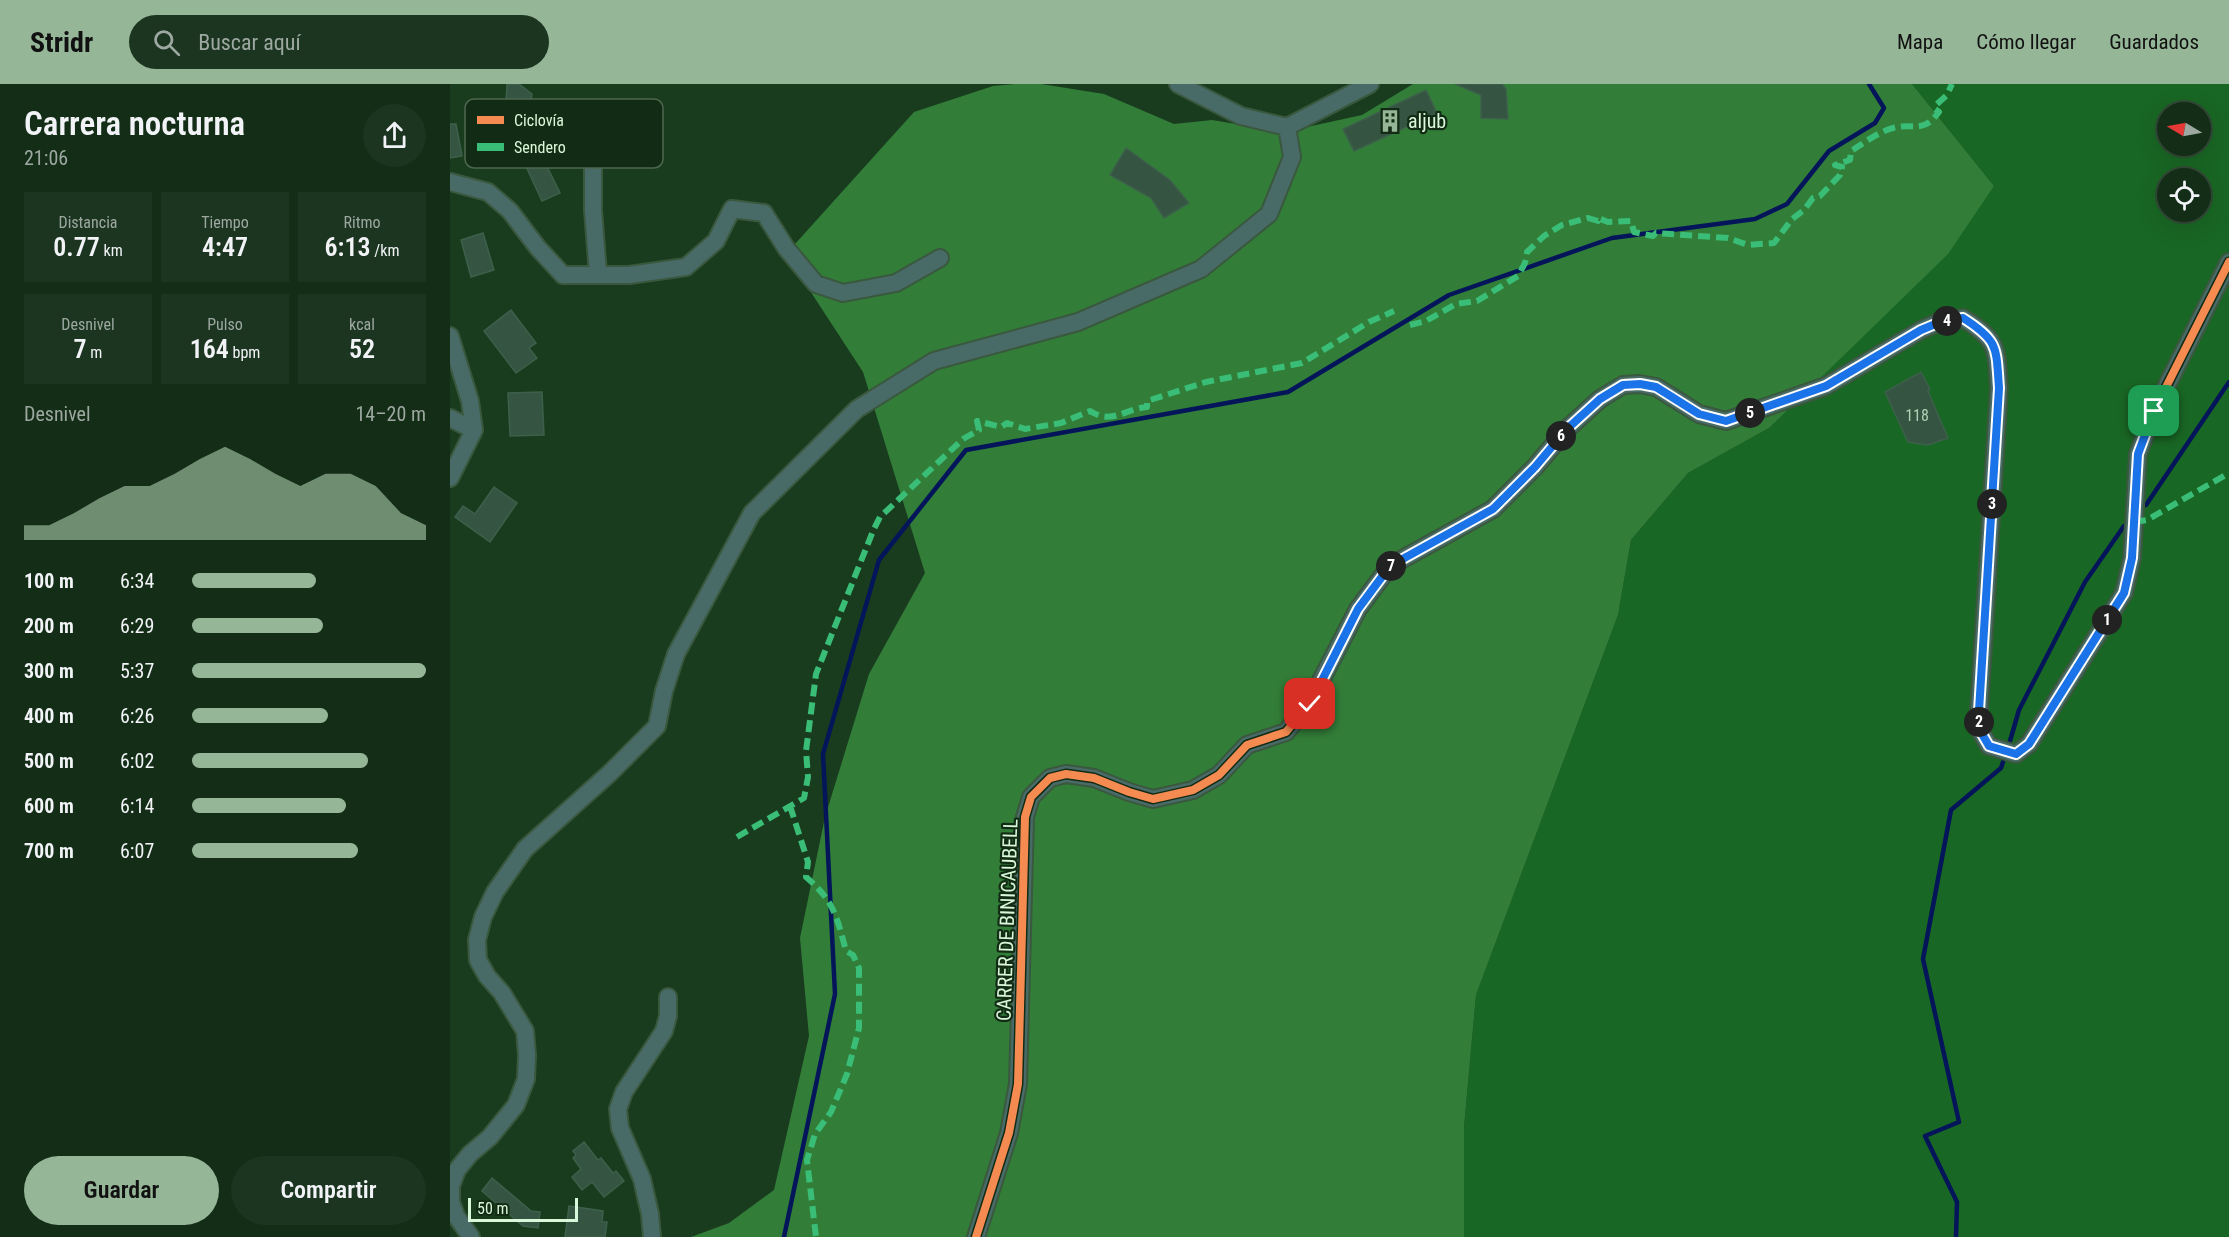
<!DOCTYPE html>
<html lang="es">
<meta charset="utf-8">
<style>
body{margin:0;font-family:"Roboto Condensed",sans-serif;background:#1c3520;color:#f1f3f6;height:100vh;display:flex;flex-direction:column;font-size:22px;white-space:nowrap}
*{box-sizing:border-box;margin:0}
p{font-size:20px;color:#9da8a1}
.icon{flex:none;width:33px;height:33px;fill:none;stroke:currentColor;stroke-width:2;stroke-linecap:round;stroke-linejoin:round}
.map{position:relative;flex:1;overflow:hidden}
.details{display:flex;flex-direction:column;background:#132d17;width:450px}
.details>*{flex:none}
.needle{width:39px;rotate:280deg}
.controls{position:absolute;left:1707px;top:18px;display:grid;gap:12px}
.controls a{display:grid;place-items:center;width:54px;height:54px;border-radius:50%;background:#132d17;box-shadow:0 6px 24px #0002,0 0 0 2px #324936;font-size:30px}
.scale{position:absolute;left:18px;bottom:15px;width:110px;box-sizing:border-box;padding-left:6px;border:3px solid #d9f8d9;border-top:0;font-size:16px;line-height:21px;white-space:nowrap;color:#d9f8d9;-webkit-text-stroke:4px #122b14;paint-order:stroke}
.pin{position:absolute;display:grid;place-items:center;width:51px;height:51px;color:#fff;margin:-26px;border-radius:12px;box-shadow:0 3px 9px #0006}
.km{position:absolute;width:30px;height:30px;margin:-15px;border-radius:50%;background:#222;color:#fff;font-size:16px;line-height:30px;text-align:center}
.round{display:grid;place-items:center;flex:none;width:63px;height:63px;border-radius:32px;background:#1c3520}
.headline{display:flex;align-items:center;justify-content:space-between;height:102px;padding:0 24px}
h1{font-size:33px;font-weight:600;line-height:45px}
.figures{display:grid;grid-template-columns:repeat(3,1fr);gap:9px;height:102px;padding:6px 24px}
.figures div{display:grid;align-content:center;border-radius:0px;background:#1c3520;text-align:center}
.figures b{font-size:26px;font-weight:600}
.figures small{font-size:16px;font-weight:400}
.figures p{font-size:16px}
.chart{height:168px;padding:12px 24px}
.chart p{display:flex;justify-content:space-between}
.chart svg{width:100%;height:108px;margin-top:6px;fill:#96b698;opacity:.7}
.action{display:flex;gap:12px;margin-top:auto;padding:12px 24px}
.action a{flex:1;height:69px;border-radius:36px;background:#96b698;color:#111;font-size:24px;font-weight:600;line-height:69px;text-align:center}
.action a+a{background:#1c3520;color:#f1f3f6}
ul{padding:0 24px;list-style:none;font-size:20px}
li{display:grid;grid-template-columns:96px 72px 1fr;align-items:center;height:45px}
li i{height:15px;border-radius:8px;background:#96b698}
header{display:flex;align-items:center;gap:36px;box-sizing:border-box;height:84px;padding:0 30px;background:#96b698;color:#111}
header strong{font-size:28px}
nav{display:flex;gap:33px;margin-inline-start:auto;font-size:21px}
.search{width:420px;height:54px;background:#1c3520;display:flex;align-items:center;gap:15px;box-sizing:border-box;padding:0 21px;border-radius:33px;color:#9da8a1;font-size:22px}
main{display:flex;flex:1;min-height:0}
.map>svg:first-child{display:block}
.green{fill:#196724;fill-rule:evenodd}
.forest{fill:#327e39}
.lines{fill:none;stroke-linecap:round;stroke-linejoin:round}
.stream{stroke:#051559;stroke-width:4.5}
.building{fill:#355542;stroke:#3d604b;stroke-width:1.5}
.minor-casing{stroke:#3a583e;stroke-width:20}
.minor{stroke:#496b68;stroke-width:16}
.quiet{stroke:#3abd76;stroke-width:6;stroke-dasharray:12 6;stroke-linecap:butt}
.cycleway-casing{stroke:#122b14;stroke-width:11}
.cycleway{stroke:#f68b52;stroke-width:8}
.route-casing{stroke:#fff;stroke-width:12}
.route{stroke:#1a73e8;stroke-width:8}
.labels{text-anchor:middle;stroke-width:4.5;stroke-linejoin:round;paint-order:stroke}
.number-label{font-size:16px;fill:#b0cfb3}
.poi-label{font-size:20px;fill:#d9f8d9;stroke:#122b14;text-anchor:start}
.street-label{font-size:20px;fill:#d9f8d9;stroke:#122b14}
.key{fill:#122b14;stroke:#4e684f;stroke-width:1.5}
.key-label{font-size:16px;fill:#d9f8d9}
</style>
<header>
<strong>Stridr</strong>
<div class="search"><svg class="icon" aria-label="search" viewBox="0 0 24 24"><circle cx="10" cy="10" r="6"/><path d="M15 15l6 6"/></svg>Buscar aquí</div>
<nav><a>Mapa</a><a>Cómo llegar</a><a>Guardados</a></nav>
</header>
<main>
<section class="details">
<div class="headline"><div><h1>Carrera nocturna</h1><p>21:06</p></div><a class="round"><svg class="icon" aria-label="share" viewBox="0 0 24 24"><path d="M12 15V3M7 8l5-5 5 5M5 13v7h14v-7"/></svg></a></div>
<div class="figures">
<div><p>Distancia</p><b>0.77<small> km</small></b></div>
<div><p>Tiempo</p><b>4:47</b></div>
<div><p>Ritmo</p><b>6:13<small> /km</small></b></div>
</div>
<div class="figures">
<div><p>Desnivel</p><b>7<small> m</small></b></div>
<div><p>Pulso</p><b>164<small> bpm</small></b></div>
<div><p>kcal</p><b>52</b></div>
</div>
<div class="chart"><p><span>Desnivel</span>14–20 m</p>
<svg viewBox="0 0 160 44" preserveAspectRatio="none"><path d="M0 44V38L10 38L20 33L30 27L40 22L50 22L60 17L70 11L80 6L90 11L100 17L110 22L120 17L130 17L140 22L150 33L160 38V44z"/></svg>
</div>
<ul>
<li><b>100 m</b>6:34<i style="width:53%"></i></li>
<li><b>200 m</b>6:29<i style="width:56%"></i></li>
<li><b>300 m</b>5:37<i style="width:100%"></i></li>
<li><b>400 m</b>6:26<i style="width:58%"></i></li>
<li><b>500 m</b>6:02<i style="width:75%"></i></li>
<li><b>600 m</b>6:14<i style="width:66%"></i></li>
<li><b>700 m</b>6:07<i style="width:71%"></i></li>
</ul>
<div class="action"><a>Guardar</a><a>Compartir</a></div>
</section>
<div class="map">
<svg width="1779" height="1153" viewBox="0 0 1779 1153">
<rect width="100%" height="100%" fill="#193c1f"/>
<path class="green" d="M 1462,0 L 1779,0 L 1779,1153 L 1014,1153 L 1014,1043 L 1026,911 L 1168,531 L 1181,456 L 1238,389 L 1319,344 L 1544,102 ZM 1718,28 L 1750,28 L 1750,62 L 1718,62 ZM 1718,94 L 1750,94 L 1750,128 L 1718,128 Z"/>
<path class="forest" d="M 565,0 L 591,0 L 654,10 L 724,40 L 762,36 L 834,48 L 912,31 L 963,0 L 1462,0 L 1544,102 L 1498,170 L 1319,344 L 1238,389 L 1181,456 L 1168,531 L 1026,911 L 1014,1043 L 1014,1153 L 241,1153 L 279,1139 L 324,1106 L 359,952 L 350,854 L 375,733 L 419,590 L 475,489 L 413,288 L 336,170 L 464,28 L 543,2 Z"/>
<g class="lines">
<path class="stream" d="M 1696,421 L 1779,298
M 1560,657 L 1569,626 L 1635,498 L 1674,442
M 334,1153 L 385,910 L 373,670 L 429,476 L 516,366 L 838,308 L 999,211 L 1162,154 L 1305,135 L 1337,120 L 1379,67 L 1425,39 L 1434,24 L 1419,0
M 1506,1153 L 1507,1118 L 1475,1052 L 1509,1038 L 1473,875 L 1501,726 L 1551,684 L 1553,678"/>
</g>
<path class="building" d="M 57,0 L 69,0 L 82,10 L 77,42 L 110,109 L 92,117 L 55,37 Z
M 1005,0 L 1052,0 L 1056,5 L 1058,35 L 1031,34 L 1031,11 Z
M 976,6 L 987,29 L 904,67 L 893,45 Z
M 0,40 L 6,40 L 12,72 L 0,74 Z
M 676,64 L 720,96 L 739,119 L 714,134 L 701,114 L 660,91 Z
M 33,149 L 44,186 L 21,193 L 11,156 Z
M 61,226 L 86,259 L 79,264 L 87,274 L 66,289 L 34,247 Z
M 1471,288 L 1480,305 L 1478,307 L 1498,354 L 1478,361 L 1458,358 L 1435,308 Z
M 92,308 L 94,351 L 60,352 L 58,309 Z
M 44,403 L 67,419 L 40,458 L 5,433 L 13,422 L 25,430 Z
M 134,1058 L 148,1076 L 151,1074 L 163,1089 L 166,1087 L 174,1097 L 154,1113 L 142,1098 L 132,1106 L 122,1093 L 131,1085 L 123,1074 L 126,1071 L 123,1067 Z
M 42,1094 L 81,1127 L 90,1128 L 88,1144 L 73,1142 L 32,1107 Z
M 119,1122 L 153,1127 L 152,1138 L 157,1138 L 155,1153 L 115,1153 Z"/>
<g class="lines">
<g class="minor-casing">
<path id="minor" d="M 728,0 L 791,32 L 837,43 L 920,0
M 127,34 L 143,66 L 143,126 L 148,190
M 0,98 L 38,108 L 60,127 L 88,164 L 113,191 L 179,191 L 236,183 L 266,157 L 282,125 L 314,129 L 336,164 L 366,200 L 393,209 L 446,199 L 490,174
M 0,252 L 20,317 L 24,346 L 0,394
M 0,334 L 24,346
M 21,1153 L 6,1132 L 1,1118 L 1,1102 L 7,1086 L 20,1070 L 40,1053 L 66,1021 L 76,995 L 77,971 L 75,947 L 52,909 L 37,892 L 28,876 L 27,856 L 33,833 L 45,808 L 75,765 L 160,689 L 207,642 L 214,607 L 226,570 L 302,429 L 407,325 L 484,277 L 628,238 L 751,185 L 819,130 L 842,73 L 837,43
M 202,1153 L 200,1130 L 192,1095 L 170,1044 L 168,1025 L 174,1008 L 214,947 L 218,932 L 218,913
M 526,1153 L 559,1049 L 568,1000 L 575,733 L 581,713 L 600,694 L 616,690 L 644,694 L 679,708 L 703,715 L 743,706 L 769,691 L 797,661 L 836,648 L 859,620 L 908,525 L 940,482 L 1043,425 L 1085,383 L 1117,345 L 1150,315 L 1173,301 L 1189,300 L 1206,303 L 1249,330 L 1276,337 L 1376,302 L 1471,246 L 1489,238 L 1513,234 C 1549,257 1546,263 1549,304 L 1528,643 L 1539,662 L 1566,670 L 1579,660 L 1674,509 L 1682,474 L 1688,370 L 1704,327 L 1779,178"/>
</g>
<use href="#minor" class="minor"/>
<path class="quiet" d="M 960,241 L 976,237 L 1006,220 L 1027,217 L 1068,192 L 1075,179 L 1077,168 L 1094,152 L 1112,141 L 1138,134 L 1148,137 L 1148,134 L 1158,138 L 1181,137 L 1184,148 L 1203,152 L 1206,149 L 1278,154 L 1298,161 L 1324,159 L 1342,135 L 1354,126 L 1363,114 L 1370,112 L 1390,91 L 1392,83 L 1385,81 L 1400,76 L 1401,67 C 1414,59 1428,48 1443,44 C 1464,38 1472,51 1489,28 L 1485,25 L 1486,21 L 1497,11 L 1502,0
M 1684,438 L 1697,436 L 1779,389
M 340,722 L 358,778 L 356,793 C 384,817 387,833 396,867 L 403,871 L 409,884 L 409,944 L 397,990 L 381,1028 L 365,1050 L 357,1076 L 366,1153
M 287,753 L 354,714 L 358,693 L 356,667 L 366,590 L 423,447 L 430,433 L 513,355 L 529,346 L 527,337 L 551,343 L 557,339 L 575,345 L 611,339 L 640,327 C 662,341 674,325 697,323 L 697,317 L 756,298 L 852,279 L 919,238 L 944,227"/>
<g class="cycleway-casing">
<path id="cycleway" d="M 526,1153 L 559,1049 L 568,1000 L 575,733 L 581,713 L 600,694 L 616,690 L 644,694 L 679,708 L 703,715 L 743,706 L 769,691 L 797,661 L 836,648 L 859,620 L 908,525 L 940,482 L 1043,425 L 1085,383 L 1117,345 L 1150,315 L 1173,301 L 1189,300 L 1206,303 L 1249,330 L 1276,337 L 1376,302 L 1471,246 L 1489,238 L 1513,234 C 1549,257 1546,263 1549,304 L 1528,643 L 1539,662 L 1566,670 L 1579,660 L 1674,509 L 1682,474 L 1688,370 L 1704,327 L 1779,178"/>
</g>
<use href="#cycleway" class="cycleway"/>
</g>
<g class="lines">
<g class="route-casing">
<path id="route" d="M 860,620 L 908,525 L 940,482 L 1043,425 L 1085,383 L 1117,345 L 1150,315 L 1173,301 L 1190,300 L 1206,303 L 1249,330 L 1276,337 L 1376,302 L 1471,246 L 1490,238 L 1513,234 C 1549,257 1546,263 1549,304 L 1528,643 L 1539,662 L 1566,670 L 1579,660 L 1674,509 L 1682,474 L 1688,370 L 1704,327"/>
</g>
<use href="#route" class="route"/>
</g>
<defs>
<g id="building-bare" transform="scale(1.8)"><path d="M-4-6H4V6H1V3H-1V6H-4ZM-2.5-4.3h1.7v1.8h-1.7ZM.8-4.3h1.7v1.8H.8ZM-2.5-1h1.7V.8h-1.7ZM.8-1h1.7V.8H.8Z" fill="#96b698" stroke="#122b14" stroke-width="2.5" paint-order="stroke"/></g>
</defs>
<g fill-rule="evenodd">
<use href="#building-bare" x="940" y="37"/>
</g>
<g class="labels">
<g class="number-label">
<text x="1467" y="337">118</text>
</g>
<g class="poi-label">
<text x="958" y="44">aljub</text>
</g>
<g class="street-label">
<text transform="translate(557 836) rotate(-88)" y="7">CARRER DE BINICAUBELL</text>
</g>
</g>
<rect x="15" y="15" width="198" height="69" rx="9" class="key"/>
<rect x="27" y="32" width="27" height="8" fill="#f68b52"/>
<rect x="27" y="59" width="27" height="8" fill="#3abd76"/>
<g class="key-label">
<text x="64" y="42">Ciclovía</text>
<text x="64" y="69">Sendero</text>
</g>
</svg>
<div class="controls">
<a><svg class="needle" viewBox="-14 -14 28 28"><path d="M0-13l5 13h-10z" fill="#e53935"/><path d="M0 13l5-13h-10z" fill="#9da8a1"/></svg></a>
<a><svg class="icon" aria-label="locate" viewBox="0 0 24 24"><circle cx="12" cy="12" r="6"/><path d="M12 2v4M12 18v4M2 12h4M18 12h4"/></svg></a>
</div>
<div class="scale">50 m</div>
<div class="pin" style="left:1704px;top:327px;background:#1e9e55"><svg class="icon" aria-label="arrive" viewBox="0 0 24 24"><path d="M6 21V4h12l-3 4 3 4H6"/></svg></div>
<div class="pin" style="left:860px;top:620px;background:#d93025"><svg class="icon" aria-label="check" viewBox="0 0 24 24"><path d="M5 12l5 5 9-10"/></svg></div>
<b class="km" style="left:1657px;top:536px">1</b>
<b class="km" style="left:1529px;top:638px">2</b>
<b class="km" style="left:1542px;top:420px">3</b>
<b class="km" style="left:1497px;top:237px">4</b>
<b class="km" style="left:1300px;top:329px">5</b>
<b class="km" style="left:1111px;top:352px">6</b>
<b class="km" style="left:941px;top:482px">7</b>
</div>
</main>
